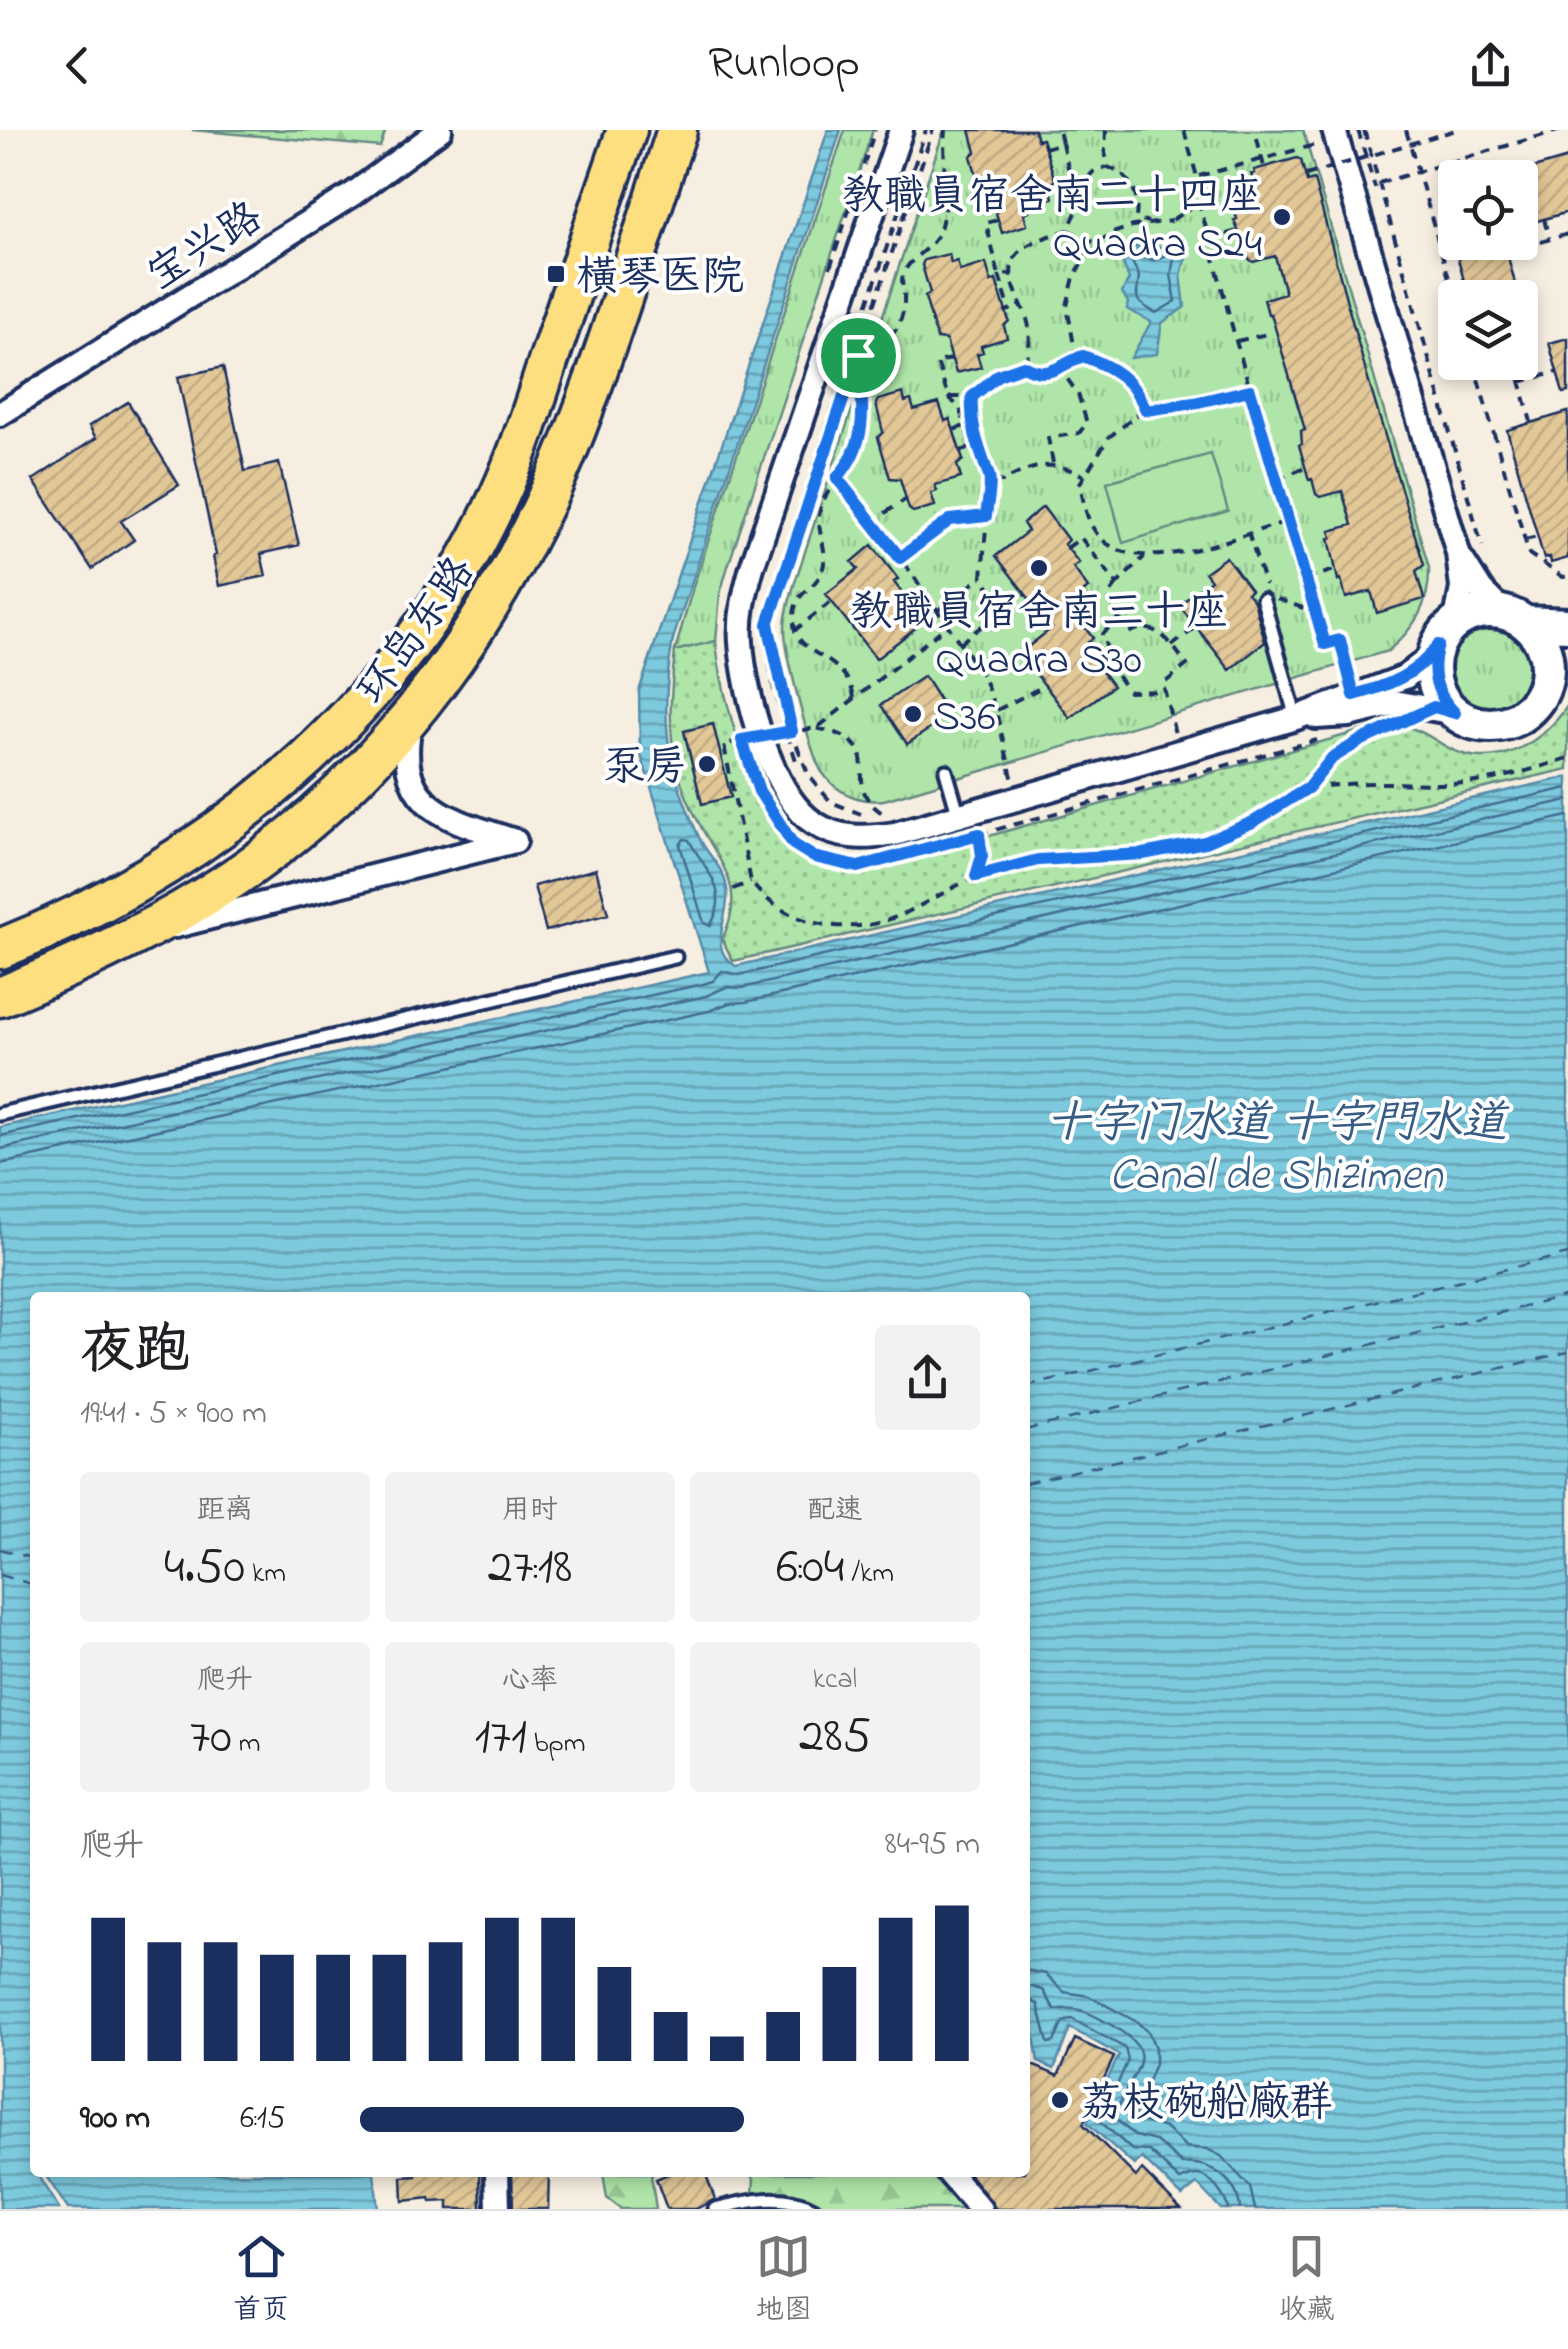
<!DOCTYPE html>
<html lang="zh">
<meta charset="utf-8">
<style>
body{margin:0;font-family:"Indie Flower","LXGW WenKai TC",sans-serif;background:#f2f2f2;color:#202124;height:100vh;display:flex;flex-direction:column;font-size:38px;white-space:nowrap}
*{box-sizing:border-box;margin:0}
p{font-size:32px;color:#757577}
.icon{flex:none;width:55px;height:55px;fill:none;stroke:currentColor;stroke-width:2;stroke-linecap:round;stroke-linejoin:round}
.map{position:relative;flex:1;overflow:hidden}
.panel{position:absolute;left:30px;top:1162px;width:1000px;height:885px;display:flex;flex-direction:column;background:#fff;border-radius:10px;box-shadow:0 5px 15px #0003}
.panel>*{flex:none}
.controls{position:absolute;left:1438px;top:30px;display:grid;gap:20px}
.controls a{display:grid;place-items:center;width:100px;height:100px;border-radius:10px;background:#fff;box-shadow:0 5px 15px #0003;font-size:50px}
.pin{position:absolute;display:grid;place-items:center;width:85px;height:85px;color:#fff;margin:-42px;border:5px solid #fff;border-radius:50%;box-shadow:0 2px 10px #0007}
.round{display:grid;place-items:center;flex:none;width:105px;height:105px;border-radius:10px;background:#f2f2f2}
.summary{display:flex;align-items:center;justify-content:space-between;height:170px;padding:0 50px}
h1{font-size:55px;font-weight:600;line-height:75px}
.figures{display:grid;grid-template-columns:repeat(3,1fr);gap:15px;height:170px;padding:10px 50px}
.figures div{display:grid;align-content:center;border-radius:10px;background:#f2f2f2;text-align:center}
.figures b{font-size:50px;font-weight:600}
.figures small{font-size:28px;font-weight:400}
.figures p{font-size:28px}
.chart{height:280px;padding:20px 50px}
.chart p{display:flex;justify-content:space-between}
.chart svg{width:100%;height:180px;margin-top:10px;stroke:#1b2f5e;stroke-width:6}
ul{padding:0 50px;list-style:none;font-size:32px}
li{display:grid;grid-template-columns:160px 120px 1fr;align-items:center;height:75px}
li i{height:25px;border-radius:12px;background:#1b2f5e}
header{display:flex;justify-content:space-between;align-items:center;height:130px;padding:0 50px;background:#fff;font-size:45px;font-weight:600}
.tabs{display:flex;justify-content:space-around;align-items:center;height:140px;border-top:2px solid #e0e0e0;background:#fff;font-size:28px;color:#757577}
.tabs a{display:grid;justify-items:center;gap:5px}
.tabs .selected{color:#1b2f5e}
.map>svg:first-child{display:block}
.grass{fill:url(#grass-tufts);stroke:#658a83;stroke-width:2.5}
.forest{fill:url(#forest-firs);stroke:#658a83;stroke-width:2.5}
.park{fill:url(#park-dots);stroke:#658a83;stroke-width:2.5}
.pitch{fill:#afe5a8;stroke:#658a83;stroke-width:2.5}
.water{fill:url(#water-rules);stroke:#568baa;stroke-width:2.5}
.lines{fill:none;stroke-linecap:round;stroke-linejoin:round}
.shore{stroke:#426d91;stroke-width:2.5}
.ferry{stroke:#385d84;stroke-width:2.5;stroke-dasharray:12 10;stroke-linecap:butt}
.building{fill:url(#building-hatch);stroke:#1b2f5e;stroke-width:2.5}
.lane-casing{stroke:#1b2f5e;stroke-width:19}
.street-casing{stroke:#1b2f5e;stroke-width:30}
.secondary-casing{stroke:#1b2f5e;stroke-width:40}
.primary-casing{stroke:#1b2f5e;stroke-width:45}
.path{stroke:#1b2f5e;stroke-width:4;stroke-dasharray:10 8;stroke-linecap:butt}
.lane{stroke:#fff;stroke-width:11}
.street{stroke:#fff;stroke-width:22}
.secondary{stroke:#fff;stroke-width:32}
.primary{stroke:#fedf80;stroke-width:38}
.path-bridge{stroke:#1b2f5e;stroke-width:4;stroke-dasharray:10 8;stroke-linecap:butt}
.route-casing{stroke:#fff;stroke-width:20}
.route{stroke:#1a73e8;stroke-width:12}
.poi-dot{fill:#1b2f5e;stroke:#fff;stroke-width:4}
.labels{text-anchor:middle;stroke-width:8;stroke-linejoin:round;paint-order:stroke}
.poi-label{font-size:42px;fill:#1b2f5e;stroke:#fff;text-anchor:start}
.street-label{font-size:42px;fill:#1b2f5e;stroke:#fff}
.water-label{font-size:45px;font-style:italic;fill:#385d84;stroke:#fff}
</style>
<header><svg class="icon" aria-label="back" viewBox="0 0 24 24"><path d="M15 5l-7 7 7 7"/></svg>Runloop<svg class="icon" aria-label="share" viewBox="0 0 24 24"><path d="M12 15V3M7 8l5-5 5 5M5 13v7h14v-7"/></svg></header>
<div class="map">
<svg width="1568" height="2079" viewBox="0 0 1568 2079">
<defs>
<pattern id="grass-tufts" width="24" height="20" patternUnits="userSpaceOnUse" patternTransform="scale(2.5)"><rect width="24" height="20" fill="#afe5a8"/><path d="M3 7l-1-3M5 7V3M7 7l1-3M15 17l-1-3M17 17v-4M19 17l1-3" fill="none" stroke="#96c593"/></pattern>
<pattern id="forest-firs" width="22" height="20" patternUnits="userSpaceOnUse" patternTransform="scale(2.5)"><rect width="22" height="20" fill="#afe5a8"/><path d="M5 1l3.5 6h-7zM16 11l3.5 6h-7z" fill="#96c593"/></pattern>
<pattern id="park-dots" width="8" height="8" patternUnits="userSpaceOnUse" patternTransform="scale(2.5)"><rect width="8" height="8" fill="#afe5a8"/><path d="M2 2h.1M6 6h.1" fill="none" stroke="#96c593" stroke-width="1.8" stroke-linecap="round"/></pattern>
<pattern id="water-rules" width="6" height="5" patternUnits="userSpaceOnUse" patternTransform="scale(2.5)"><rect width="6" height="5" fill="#7dc9dd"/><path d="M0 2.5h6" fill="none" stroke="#66a4b6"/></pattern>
<pattern id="building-hatch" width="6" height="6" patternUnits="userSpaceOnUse" patternTransform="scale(2.5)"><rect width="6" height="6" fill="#e2c797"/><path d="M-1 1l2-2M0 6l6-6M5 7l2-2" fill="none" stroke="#c1ab85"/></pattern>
</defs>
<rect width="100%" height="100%" fill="#f6eee0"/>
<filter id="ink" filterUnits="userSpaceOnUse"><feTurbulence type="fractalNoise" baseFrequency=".01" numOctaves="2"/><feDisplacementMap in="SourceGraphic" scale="20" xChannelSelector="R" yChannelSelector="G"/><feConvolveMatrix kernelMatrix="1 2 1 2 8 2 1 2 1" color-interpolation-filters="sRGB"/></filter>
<g filter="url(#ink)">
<path class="grass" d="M 845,0 L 873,0 L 728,436 L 720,464 L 716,511 L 675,521 L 693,457 Z
M 944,0 L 1303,0 L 1429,438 C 1430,474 1415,498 1388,521 L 884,670 C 860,673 836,663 822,642 C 811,626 784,519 785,498 C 785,483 791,466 795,452 Z
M1448 538a42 42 0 1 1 84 0a42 42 0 1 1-84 0Z"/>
<path class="forest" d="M 192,0 L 386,0 L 380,17 Z
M 603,2043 L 656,2043 L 651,2045 L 656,2079 L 621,2079 L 607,2068 Z
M 748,2043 L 927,2043 L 952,2064 L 963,2079 L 752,2079 L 754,2049 Z"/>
<path class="park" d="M 716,511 C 720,564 754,684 794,718 C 812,734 835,738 858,743 L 1367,599 C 1380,598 1393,595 1406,597 C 1425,600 1438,614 1455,621 C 1499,640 1544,611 1568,575 L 1568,639 L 733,831 L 722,809 C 747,760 722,736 700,695 C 690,677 682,657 677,637 C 667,600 671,559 675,521 Z"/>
<path class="pitch" d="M 1211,324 L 1228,381 L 1123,413 L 1107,352 Z"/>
<path class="water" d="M 828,0 L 841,0 L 673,509 C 659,587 666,633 698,705 C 706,725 724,736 727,759 C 731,786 705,819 736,836 L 1568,647 L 1568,2079 L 1221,2079 L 1197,2054 L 1182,2066 L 1142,2028 L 1134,2035 L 1087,1993 L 1119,1925 L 1070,1898 L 1054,1939 L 1038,1932 L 1025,1849 L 1025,1168 L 35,1168 L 35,2029 L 31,2035 L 59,2079 L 0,2079 L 0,997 L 709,842 L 640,622 L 639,561 Z
M 1174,111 L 1180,113 L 1186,127 L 1181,145 L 1185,177 L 1162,193 L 1157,224 L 1131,228 L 1151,192 L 1127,179 L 1128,172 L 1122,163 L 1129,149 L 1119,122 L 1127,115 L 1153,120 Z
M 44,2043 L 374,2043 L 378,2079 L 68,2079 Z"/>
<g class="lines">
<path class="shore" d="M 1169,124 L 1174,128 L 1171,145 L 1176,171 L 1156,183 C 1131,170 1137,169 1139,146 L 1131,130 L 1136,126 L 1154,130 Z
M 684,709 L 689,710 C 704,739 732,760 710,796 L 704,793 L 680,715 Z
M 0,1006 L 703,854 L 713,851 L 722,841 L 739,845 L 1568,658
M 0,1019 L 706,866 L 726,857 L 742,858 L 1568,670
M 0,1034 L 709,881 L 729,873 L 746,872 L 1568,686
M 1025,1840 L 1046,1844 L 1064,1862 L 1089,1866 L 1137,1892 L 1149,1903 L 1155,1918 L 1155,1934 L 1134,1985 L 1141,1991 L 1165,1998 L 1186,2017 L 1207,2019 L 1221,2026 L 1250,2057 L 1255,2079
M 1025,1855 L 1043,1860 L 1055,1880 C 1076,1875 1087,1882 1106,1892 C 1173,1929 1123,1940 1116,1989 L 1135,2006 L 1156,2011 L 1182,2034 C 1209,2030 1238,2050 1240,2079
M 1025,1868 L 1038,1874 L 1048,1913 L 1054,1912 L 1063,1892 L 1072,1889 L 1125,1918 L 1128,1930 L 1101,1992 L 1132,2020 L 1149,2021 L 1180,2050 C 1186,2048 1192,2044 1198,2045 C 1211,2046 1226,2068 1228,2079"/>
<path class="ferry" d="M 1025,1257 L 1568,1124
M 1025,1300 L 1568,1166
M 1025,1353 L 1568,1222
M 0,1419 L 35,1429
M 0,1445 L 35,1455"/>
</g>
<path class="building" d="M 970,0 L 1034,0 L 1037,10 L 1042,9 L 1055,50 L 1050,55 L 1053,68 L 1027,74 L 1029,81 L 1024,83 L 1027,95 L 1002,103 L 992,69 L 983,68 L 971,26 L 976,22 Z
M 1297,28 L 1301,30 L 1307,52 L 1314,50 L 1367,246 L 1424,435 L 1416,441 L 1424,469 L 1377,483 L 1371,461 L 1346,468 L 1341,449 L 1338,450 L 1329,408 L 1332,407 L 1330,401 L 1352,395 L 1342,361 L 1320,367 L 1316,364 L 1312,349 L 1309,350 L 1299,315 L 1302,314 L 1301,301 L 1305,300 L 1271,184 L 1268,184 L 1264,169 L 1285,163 L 1275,126 L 1253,132 L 1249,129 L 1234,90 L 1237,89 L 1233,73 L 1235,69 L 1257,63 L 1251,44 L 1255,43 L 1254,40 Z
M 1568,28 L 1568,82 L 1520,96 L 1520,42 Z
M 1453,112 L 1504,112 L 1519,168 L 1469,168 Z
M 949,124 L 951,133 L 957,131 L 960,141 L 986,133 L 991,152 L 996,150 L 1009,191 L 1004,196 L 1007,208 L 981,216 L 983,222 L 977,224 L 981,237 L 956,243 L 946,210 L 937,209 L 925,167 L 930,163 L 922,135 L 924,130 Z
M 1568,208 L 1568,262 L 1563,263 L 1549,213 Z
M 223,237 L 245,341 L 279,333 L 299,415 L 261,424 L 266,446 L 219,456 L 213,426 L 216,425 L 178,247 Z
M 903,263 L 905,272 L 911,270 L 914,280 L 939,273 L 945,291 L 950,289 L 963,330 L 957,335 L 961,348 L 935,355 L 937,361 L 931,363 L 935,376 L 913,382 L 909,379 L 900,349 L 890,348 L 878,307 L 883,302 L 876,274 L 878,270 Z
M 128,272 L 179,355 L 121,391 L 134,410 L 92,439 L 33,350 L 96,308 L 89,296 Z
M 1568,282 L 1568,428 L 1551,433 L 1550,427 L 1544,429 L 1507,300 Z
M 1043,377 L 1068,410 L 1064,414 L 1079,433 L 1073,437 L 1088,458 L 1067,475 L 1093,508 L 1088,512 L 1103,530 L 1097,535 L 1113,556 L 1070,588 L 1020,523 L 1052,498 L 996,426 L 1028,401 L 1023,393 Z
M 872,415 L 898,449 L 894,452 L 908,471 L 902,476 L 918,496 L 876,529 L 826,464 L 858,439 L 852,432 Z
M 1226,427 L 1251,460 L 1247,463 L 1254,471 L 1265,512 L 1230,540 L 1179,475 L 1211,450 L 1205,442 Z
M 924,546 L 946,580 L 933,588 L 937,594 L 907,614 L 881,575 Z
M 713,594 L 731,667 L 702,674 L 684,601 Z
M 596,739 L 608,784 L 546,801 L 534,756 Z
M 1075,1909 L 1114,1927 L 1083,1994 L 1136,2047 L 1142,2040 L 1181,2079 L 996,2079 L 968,2042 L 1025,2042 L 1025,1932 L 1058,1946 Z
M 416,2042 L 480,2042 L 481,2079 L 448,2079 L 448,2071 L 431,2072 L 430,2068 L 403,2071 L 402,2047 L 416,2046 Z
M 512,2042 L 549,2042 L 548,2079 L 513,2079 Z
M 673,2042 L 705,2042 L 715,2069 L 696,2079 L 667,2079 L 656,2049 Z"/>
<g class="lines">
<g class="lane-casing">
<path id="lane" d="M 829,213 L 880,234
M 1263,470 L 1296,588
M 946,641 L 959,686
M 0,984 L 675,827
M 715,2079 C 747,2071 783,2062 814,2079"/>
</g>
<g class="street-casing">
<path id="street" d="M 901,0 L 752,437 C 745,462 739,486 741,512 C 744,562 771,665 814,693 C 839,710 866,708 895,704 L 1296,588 L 1405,547 L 1428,529 L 1438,515
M 1334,0 L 1458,423 L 1462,458 L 1455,494
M 0,284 L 353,64 L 440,0
M 1462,430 L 1481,460 L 1504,483
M 1316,587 L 1349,585 L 1399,573 L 1455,583
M 175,796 L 515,711 C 444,688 392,677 411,589
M 497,2042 L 498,2079
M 948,2042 L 980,2079"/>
</g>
<g class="secondary-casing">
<path id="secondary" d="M1433 538a57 57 0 1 1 114 0a57 57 0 1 1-114 0Z
M 1525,493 L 1568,495"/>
</g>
<g class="primary-casing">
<path id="primary" d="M 0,819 C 224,730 424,559 514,331 C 528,296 539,259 551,223 C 576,149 601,74 627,0
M 0,867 C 69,838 140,807 204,767 C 387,656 514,472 586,273 C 619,183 647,91 677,0"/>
</g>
<path class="path" d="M 1106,0 L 1105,22 L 1108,37 C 1132,48 1139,61 1136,88 L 1148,92
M 1184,0 L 1197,47 L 1199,72 L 1236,211 L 1325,514 L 1340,510 L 1349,545
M 1358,0 L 1375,58
M 1364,0 L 1482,416
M 1406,0 L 1455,169
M 1257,8 L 1264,37
M 1062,13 L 1078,78 L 1068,100 C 1054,105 1036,109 1024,118 C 997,138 1020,166 1027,189 C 1032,204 1029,221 1025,236 L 998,245 L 973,267 C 970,295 972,341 1002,352 C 1032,335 1053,329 1084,346
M 1045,18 L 1062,13 L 1059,0
M 1199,46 L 1315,15
M 1379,53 L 1561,0
M 1076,62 L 1093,42 L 1106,37
M 1544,89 L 1549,108
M 998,90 L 986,93 L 999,145 L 1011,144
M 1172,90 L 1197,73
M 1068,100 L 1095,113
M 1209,109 L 1237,101
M 1506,122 L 1568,104
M 830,138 L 875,0
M 999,145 L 1010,180 L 1006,181 L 1020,176
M 856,209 L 926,0
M 863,209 L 933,0
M 1237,211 L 1267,204
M 876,217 C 896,207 905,188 904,166 C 904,160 902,155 902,150 C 904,129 931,121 939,102 C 950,71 942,32 945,0
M 952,229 L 937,232 L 948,267 L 972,267
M 1473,232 L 1529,424 L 1563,447 L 1568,446
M 1515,232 L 1531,292
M 1025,236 C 1043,248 1061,242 1076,227
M 854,237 L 768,494 L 791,601 L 809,646 L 831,672 L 861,684
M 1520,252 L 1557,242
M 1250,260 L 1194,273 L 1145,279 L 1109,307 L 1080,353 C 1083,368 1085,385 1093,398 C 1128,457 1239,404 1289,391
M 948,267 L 960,278 L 965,296 L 953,300
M 1145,279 C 1134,252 1108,225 1076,227 L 1067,176 L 1074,147 L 1087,124 L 1095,114 L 1113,103 L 1133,96 L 1171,91
M 960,321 L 971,318 L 965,296
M 1053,333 L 1048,308 L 1079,303 L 1087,293 L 1078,264 L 1061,240
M 837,348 L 907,437 L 983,546 L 996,581 L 1013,651
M 990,348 L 982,447 L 1004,479 L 1026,464
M 1277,349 L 1305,338
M 870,393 L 906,369
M 1248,402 L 1265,455
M 1525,410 L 1537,407
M 1067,418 L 1081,408 L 1117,454 L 1144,427
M 900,428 L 950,390 L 986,386
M 1306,449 L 1335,440
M 1117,454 L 1108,466 L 1119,489 L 1102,504 L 1114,541 L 1129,562 L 1165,561
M 1277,469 L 1315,482
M 938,480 L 982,447
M 763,489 L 846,237
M 1119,489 L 1128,503 C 1157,488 1171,514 1187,535 L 1163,554 L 1175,604
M 763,498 L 774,560 L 797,634
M 794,501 L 832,471
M 960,513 L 1004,479
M 1172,516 L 1196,497
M 854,567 C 846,523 796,528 794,494 C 792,460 812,463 821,443 C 830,425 819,408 819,391 C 818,362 845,348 855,325 C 866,301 862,267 859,242
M 997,580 L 1046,555
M 817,598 C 827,601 840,603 848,609 C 878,630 843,659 884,684
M 784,603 L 817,598 L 948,495
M 740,610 L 724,615 L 751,752 C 776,785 816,799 858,796 C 906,793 944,756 990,742 C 1054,721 1120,733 1184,717 C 1208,712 1234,702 1255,691 C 1272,681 1289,666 1307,659 C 1315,656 1327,656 1337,655 C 1373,651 1406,654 1442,654 C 1485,655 1528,641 1568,628
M 1308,658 L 1332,628 L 1387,599
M 772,681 L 793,713 L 813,727 L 858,737 L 898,726
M 791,701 C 805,721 842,736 866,729
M 927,719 L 1317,610
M 976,745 L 981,726 L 979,705
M 733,759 L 751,752"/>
<use href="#lane" class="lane"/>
<use href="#street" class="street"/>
<use href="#secondary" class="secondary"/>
<use href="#primary" class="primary"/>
<path class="path-bridge" d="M 1306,45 L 1456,0"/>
</g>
</g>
<g class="lines" filter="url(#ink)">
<g class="route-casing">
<path id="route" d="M 858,225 C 862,274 871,309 837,348 L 900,428 L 950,390 L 986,386 C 987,375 992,356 989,346 C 979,318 970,297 972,267 L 998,245 L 1024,236 C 1049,251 1061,234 1083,226 C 1113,237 1133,249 1146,280 L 1194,273 L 1250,260 L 1325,514 L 1340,510 L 1354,565 C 1388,556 1418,544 1438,515 C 1430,542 1435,563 1455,583 L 1434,577 L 1360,611 L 1332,628 L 1308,658 L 1253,692 L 1205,712 L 1143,724 L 1038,730 L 976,746 L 982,726 L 979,704 L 858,737 L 814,727 L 793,714 L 759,661 L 742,610 L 792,601 L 768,494 Z"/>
</g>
<use href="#route" class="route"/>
</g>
<g class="poi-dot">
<circle cx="1282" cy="87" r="10"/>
<rect x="546" y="134" width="20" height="20" rx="5"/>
<circle cx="1039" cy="438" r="10"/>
<circle cx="913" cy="584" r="10"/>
<circle cx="707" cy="634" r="10"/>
<circle cx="1060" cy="1970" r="10"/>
</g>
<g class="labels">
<g class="poi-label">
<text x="1262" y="78" text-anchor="end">教職員宿舍南二十四座<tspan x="1262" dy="48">Quadra S24</tspan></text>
<text x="576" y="159">横琴医院</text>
<text x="1039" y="494" text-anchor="middle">教職員宿舍南三十座<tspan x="1039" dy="48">Quadra S30</tspan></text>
<text x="933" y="599">S36</text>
<text x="687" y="649" text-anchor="end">泵房</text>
<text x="1080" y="1985">荔枝碗船廠群</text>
</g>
<g class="street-label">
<text transform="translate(203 114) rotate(-32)" y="15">宝兴路</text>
<text transform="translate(414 499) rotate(-55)" y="15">环岛东路</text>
</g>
<g class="water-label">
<text x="1276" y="1006">十字门水道 十字門水道<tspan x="1276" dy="52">Canal de Shizimen</tspan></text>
</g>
</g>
</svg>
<div class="controls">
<a><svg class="icon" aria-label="locate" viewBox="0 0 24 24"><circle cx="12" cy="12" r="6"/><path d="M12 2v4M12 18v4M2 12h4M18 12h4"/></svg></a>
<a><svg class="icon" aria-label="layers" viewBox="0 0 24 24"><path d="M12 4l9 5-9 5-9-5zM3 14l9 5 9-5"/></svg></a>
</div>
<div class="pin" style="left:858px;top:225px;background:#1e9e55"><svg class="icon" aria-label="arrive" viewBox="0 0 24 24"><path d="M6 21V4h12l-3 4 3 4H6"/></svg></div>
<section class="panel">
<div class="summary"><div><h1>夜跑</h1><p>19:41 · 5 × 900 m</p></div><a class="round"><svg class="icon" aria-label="share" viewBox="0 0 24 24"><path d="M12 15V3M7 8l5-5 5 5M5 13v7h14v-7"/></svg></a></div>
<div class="figures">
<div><p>距离</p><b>4.50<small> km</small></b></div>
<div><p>用时</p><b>27:18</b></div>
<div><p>配速</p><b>6:04<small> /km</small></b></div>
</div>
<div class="figures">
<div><p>爬升</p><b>70<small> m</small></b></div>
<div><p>心率</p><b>171<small> bpm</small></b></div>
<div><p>kcal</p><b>285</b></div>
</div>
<div class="chart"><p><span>爬升</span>84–95 m</p>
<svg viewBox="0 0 160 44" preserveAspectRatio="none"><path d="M5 44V9M15 44V15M25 44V15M35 44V18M45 44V18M55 44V18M65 44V15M75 44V9M85 44V9M95 44V21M105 44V32M115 44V38M125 44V32M135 44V21M145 44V9M155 44V6"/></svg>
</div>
<ul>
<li><b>900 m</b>6:15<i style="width:62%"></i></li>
</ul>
</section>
</div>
<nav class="tabs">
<a class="selected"><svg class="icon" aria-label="home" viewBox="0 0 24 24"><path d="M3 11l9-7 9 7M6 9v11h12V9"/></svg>首页</a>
<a><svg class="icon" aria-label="map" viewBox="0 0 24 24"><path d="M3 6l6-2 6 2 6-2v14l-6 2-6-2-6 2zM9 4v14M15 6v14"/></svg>地图</a>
<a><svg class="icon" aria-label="saved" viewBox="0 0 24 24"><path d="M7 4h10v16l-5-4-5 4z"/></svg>收藏</a>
</nav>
